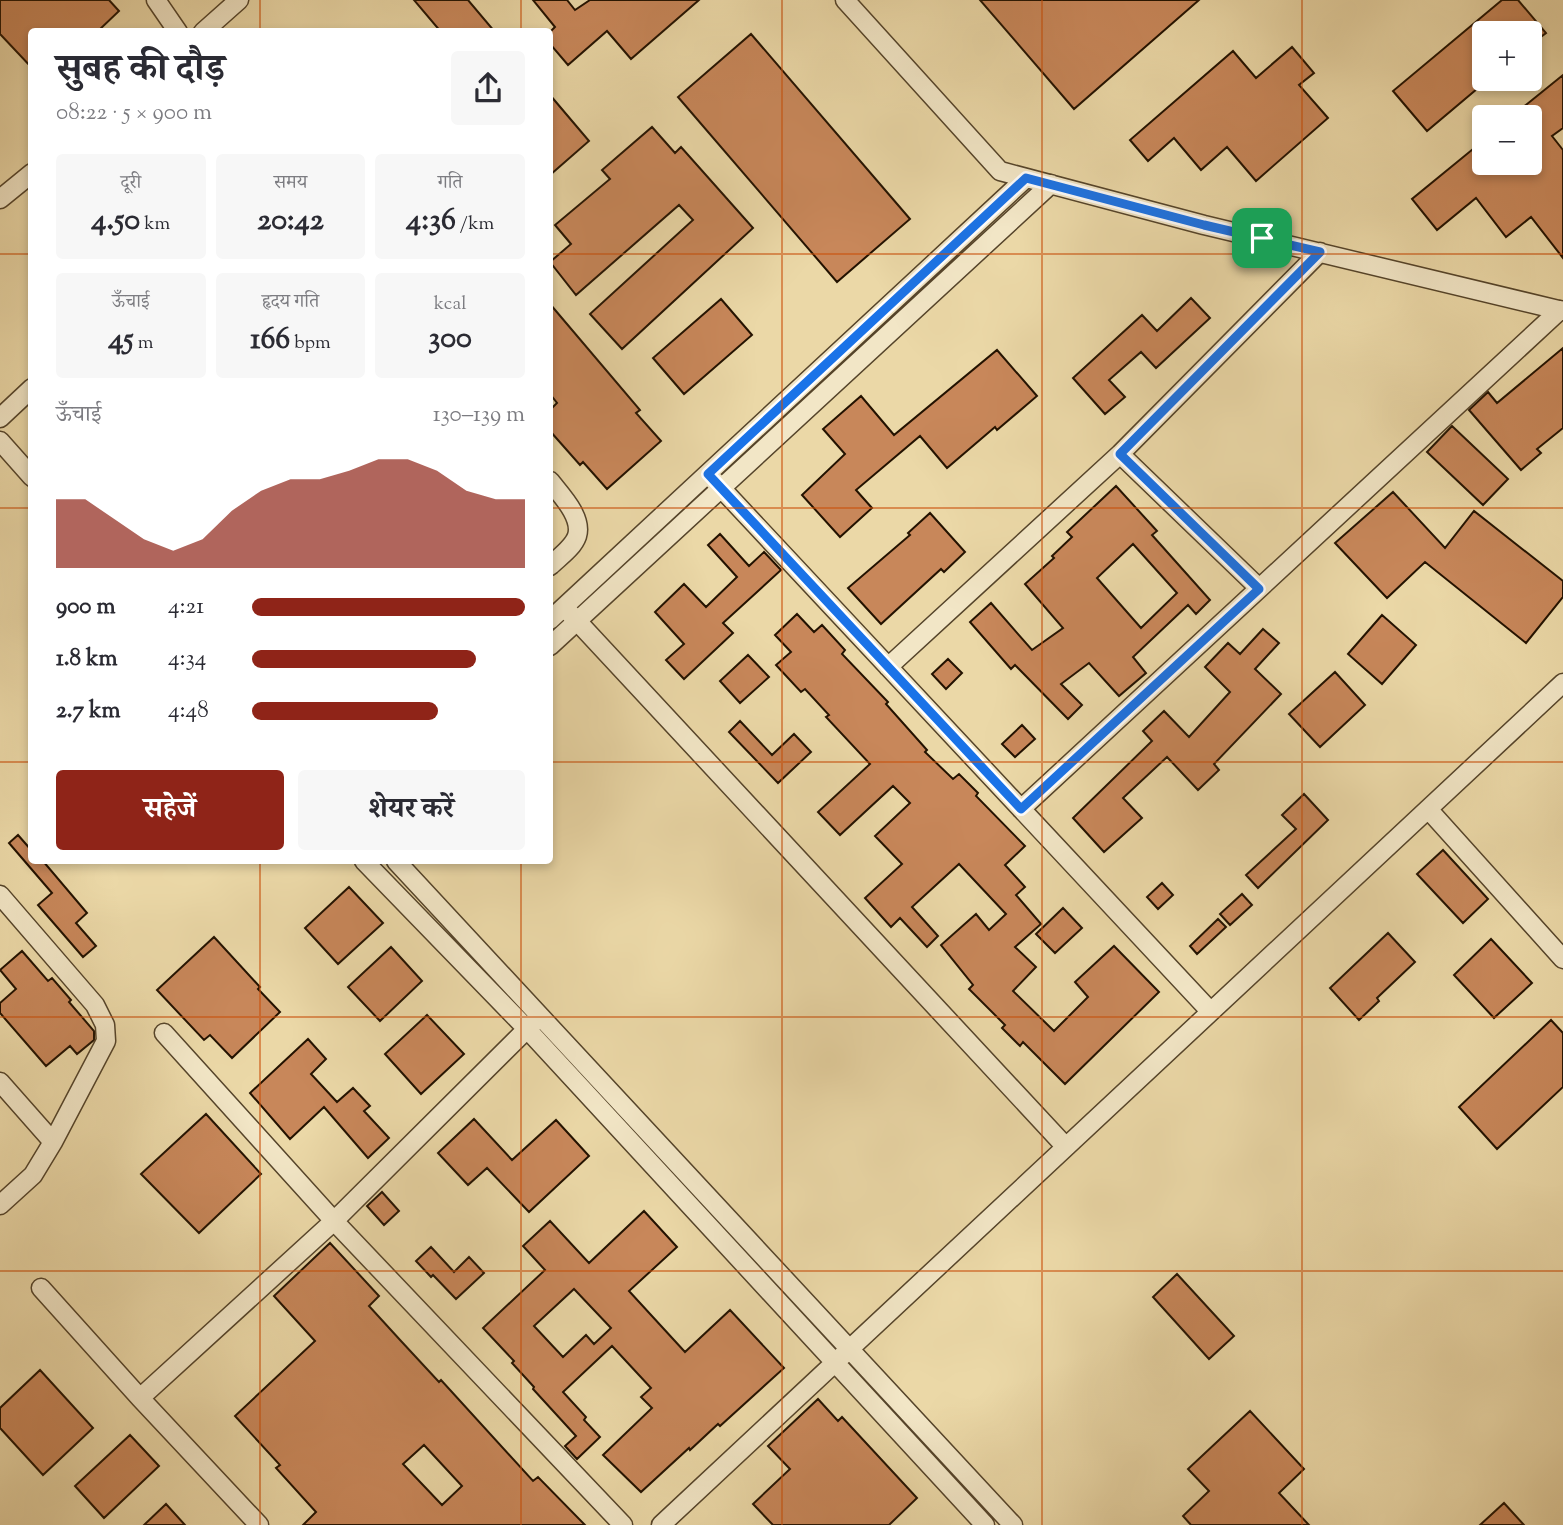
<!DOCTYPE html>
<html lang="hi">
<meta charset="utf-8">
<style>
body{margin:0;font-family:"Sorts Mill Goudy","Noto Serif Devanagari",serif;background:#f7f7f7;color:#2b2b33;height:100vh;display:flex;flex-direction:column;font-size:26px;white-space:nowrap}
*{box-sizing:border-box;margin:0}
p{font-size:23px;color:#7c7c81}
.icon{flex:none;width:38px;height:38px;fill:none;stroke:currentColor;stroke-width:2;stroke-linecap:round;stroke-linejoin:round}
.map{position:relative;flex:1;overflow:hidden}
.sheet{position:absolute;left:28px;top:28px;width:525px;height:836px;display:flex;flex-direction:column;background:#fff;border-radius:7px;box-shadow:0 4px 10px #0003}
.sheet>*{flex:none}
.controls{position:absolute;left:1472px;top:21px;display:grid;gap:14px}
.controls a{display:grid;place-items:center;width:70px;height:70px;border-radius:7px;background:#fff;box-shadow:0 4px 10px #0003;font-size:35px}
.pin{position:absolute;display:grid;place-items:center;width:60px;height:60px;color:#fff;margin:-30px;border-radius:14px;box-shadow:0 4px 10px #0006}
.round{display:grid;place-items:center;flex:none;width:74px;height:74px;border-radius:7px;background:#f7f7f7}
.overview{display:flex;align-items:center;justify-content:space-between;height:119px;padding:0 28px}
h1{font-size:38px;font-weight:700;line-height:52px}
.metrics{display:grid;grid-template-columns:repeat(3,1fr);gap:10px;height:119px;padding:7px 28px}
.metrics div{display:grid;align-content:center;border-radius:7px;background:#f7f7f7;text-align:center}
.metrics b{font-size:30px;font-weight:700}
.metrics small{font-size:19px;font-weight:400}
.metrics p{font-size:19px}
.chart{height:196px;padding:14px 28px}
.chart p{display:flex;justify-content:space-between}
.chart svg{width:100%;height:126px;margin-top:7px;fill:#8f2418;opacity:.7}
.primary-button{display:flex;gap:14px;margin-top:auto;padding:14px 28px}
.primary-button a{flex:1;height:80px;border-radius:7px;background:#8f2418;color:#fff;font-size:28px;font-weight:700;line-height:80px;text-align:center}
.primary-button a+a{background:#f7f7f7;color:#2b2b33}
ul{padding:0 28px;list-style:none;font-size:23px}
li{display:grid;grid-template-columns:112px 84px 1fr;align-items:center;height:52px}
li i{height:18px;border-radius:9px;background:#8f2418}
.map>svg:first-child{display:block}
.building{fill:#c8875a;stroke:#231200;stroke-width:2;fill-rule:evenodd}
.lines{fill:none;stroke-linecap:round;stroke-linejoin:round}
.minor-casing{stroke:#55442a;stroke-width:21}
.minor{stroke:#f2e6c6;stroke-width:18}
.route-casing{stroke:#fff;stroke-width:14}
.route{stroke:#1a73e8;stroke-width:9}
.grid{fill:none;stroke:#ca4e0a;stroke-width:2;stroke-opacity:0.55}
</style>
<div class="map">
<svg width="1563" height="1525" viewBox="0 0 1563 1525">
<rect width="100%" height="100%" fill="#ebd8a7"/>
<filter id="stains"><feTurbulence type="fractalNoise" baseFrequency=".00286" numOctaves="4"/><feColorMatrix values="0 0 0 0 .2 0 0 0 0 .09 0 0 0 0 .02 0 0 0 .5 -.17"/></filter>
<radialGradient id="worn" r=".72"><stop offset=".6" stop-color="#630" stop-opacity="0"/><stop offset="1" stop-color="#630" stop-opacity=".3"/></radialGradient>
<path class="building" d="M 0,0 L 109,0 L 119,11 L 97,32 L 32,32 L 32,68 L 0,34 Z
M 414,0 L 468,0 L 495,32 L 441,32 Z
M 533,0 L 567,0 L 575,10 L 590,0 L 699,0 L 631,59 L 607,31 L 568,65 L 550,44 L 550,32 L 555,27 Z
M 980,0 L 1199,0 L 1074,109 Z
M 1502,0 L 1518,0 L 1546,33 L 1530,45 L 1530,33 L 1484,33 L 1484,83 L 1427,131 L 1393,91 Z
M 751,34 L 910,219 L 837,282 L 678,97 Z
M 1292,47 L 1314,73 L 1299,85 L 1328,118 L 1256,181 L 1227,147 L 1201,170 L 1174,138 L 1148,161 L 1130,140 L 1233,51 L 1256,78 Z
M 1563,75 L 1563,128 L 1552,136 L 1563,150 L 1563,258 L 1531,217 L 1506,237 L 1476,198 L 1437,230 L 1412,199 L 1484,140 L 1484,163 L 1530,163 L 1530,117 L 1511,117 Z
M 550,95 L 589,141 L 550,175 Z
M 652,127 L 675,153 L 681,147 L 753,228 L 622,349 L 590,314 L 693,220 L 679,205 L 576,295 L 550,262 L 571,244 L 555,225 L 610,179 L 602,170 Z
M 1191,298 L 1210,318 L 1156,368 L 1141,352 L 1109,380 L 1125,397 L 1105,414 L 1073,378 L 1142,315 L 1157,331 Z
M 721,299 L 752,335 L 684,394 L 653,358 Z
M 550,304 L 640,410 L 636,413 L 661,441 L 607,489 L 583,462 L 580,465 L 550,431 L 550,410 L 557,403 L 550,394 Z
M 1563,348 L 1563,428 L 1537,449 L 1541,453 L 1521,470 L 1469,410 L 1488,392 L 1497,403 Z
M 997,350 L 1037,396 L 997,430 L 995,427 L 947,468 L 920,436 L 856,490 L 872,508 L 840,537 L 802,495 L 845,454 L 823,429 L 861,396 L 894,435 Z
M 1452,426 L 1508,479 L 1483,505 L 1427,452 Z
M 1116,486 L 1157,531 L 1152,535 L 1210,600 L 1196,614 L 1188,605 L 1133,657 L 1146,673 L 1119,696 L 1089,663 L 1061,684 L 1082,705 L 1068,719 L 1015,665 L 1011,669 L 970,622 L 991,603 L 1032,650 L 1063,628 L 1025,584 L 1054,558 L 1052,556 L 1072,537 L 1067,532 ZM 1133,544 L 1177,593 L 1141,628 L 1097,578 Z
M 1393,492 L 1445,548 L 1474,511 L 1563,581 L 1563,597 L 1526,643 L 1425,562 L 1387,598 L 1335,543 Z
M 930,513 L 965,552 L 944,572 L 941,569 L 881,624 L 848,588 L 910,535 L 908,533 Z
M 720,534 L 749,566 L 764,552 L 781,570 L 723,623 L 733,633 L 684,679 L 666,660 L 684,644 L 655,612 L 684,584 L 706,607 L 737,577 L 708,545 Z
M 797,614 L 814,632 L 822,625 L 845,650 L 842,654 L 888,702 L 886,704 L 927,750 L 925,752 L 953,779 L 959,774 L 978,793 L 976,796 L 1025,846 L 1005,865 L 1025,887 L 1016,895 L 1041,924 L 1015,947 L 1036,967 L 1013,991 L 1054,1031 L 1088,997 L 1075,982 L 1114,946 L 1159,992 L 1065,1084 L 1023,1042 L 1020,1046 L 1002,1028 L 1005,1025 L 969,989 L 973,985 L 941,945 L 976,914 L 989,930 L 1006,914 L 959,864 L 912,907 L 938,936 L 927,947 L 900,918 L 891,927 L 865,898 L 902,864 L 875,836 L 910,803 L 893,786 L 840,835 L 818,812 L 870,764 L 826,717 L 829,715 L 805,689 L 801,692 L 776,665 L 791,652 L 775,635 Z
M 1382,615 L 1416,645 L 1382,684 L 1348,654 Z
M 1263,629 L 1279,643 L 1255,669 L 1281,694 L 1214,764 L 1219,770 L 1198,790 L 1167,757 L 1123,798 L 1142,818 L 1104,852 L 1073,818 L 1152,741 L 1143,731 L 1164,711 L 1189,737 L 1230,692 L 1205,667 L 1228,643 L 1240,654 Z
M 748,655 L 769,677 L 740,703 L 720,681 Z
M 948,659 L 962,673 L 946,689 L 932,674 Z
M 1335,672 L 1365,705 L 1320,747 L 1289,714 Z
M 740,721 L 772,755 L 794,734 L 811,752 L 778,783 L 729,732 Z
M 1022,725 L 1035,739 L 1015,757 L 1002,744 Z
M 1304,794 L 1328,820 L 1258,888 L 1246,875 L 1296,829 L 1282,815 Z
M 18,835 L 32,851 L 32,861 L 43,861 L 87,913 L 76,923 L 96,946 L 83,957 L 38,905 L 52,893 L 9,843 Z
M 1443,850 L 1488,899 L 1463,923 L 1417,874 Z
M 1162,883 L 1173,895 L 1158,909 L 1147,897 Z
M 349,887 L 383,923 L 338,964 L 305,928 Z
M 1242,894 L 1252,905 L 1230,925 L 1220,914 Z
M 1063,908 L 1082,928 L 1055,953 L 1036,934 Z
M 1218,919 L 1226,927 L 1197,954 L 1190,946 Z
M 1388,933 L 1415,962 L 1377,998 L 1379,1001 L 1359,1020 L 1330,988 Z
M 214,937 L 260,987 L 258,989 L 280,1012 L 232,1058 L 210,1035 L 204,1040 L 157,990 Z
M 1491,939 L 1532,983 L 1494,1018 L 1454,975 Z
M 391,947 L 422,981 L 380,1021 L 348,987 Z
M 22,951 L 48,981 L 52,978 L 71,1000 L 69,1002 L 94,1031 L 94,1040 L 77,1054 L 70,1046 L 46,1066 L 0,1013 L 0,1003 L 16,989 L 0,970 Z
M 427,1015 L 464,1054 L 421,1094 L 385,1054 Z
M 1551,1020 L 1563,1033 L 1563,1087 L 1497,1149 L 1459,1107 Z
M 308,1039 L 326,1059 L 311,1074 L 337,1102 L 353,1088 L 370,1106 L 364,1111 L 389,1138 L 368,1158 L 324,1107 L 290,1139 L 250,1093 Z
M 206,1114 L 261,1174 L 199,1233 L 141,1174 Z
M 474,1119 L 512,1160 L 556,1120 L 589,1156 L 529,1212 L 487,1168 L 468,1185 L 438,1153 Z
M 382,1192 L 399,1211 L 384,1225 L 367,1206 Z
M 644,1211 L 677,1247 L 629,1291 L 685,1352 L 730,1310 L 784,1368 L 720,1426 L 718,1424 L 690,1450 L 689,1448 L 641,1492 L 603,1455 L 652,1408 L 641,1397 L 651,1388 L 612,1346 L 563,1392 L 586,1417 L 584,1420 L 600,1437 L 577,1459 L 565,1446 L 576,1436 L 533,1389 L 534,1387 L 512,1363 L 514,1361 L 483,1328 L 545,1270 L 523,1246 L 550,1221 L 589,1263 ZM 574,1289 L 611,1328 L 594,1344 L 586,1335 L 563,1357 L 534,1326 Z
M 330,1243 L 379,1296 L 369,1306 L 401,1341 L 439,1382 L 441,1380 L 533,1481 L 538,1477 L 585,1525 L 303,1525 L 316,1512 L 276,1468 L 280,1465 L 235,1416 L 315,1341 L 274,1296 ZM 424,1445 L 462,1486 L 442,1505 L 403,1464 Z
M 431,1247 L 454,1272 L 469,1257 L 484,1273 L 456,1299 L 433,1275 L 431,1277 L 416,1261 Z
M 1177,1274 L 1234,1336 L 1209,1359 L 1153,1297 Z
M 40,1370 L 93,1428 L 43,1475 L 0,1428 L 0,1408 Z
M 818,1399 L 838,1421 L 842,1417 L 917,1498 L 889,1525 L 773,1525 L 753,1504 L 790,1469 L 768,1446 Z
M 1250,1411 L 1304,1469 L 1279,1493 L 1309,1525 L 1191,1525 L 1183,1516 L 1209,1491 L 1188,1469 Z
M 130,1435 L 159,1466 L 104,1518 L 75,1486 Z
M 1504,1503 L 1524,1525 L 1480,1525 Z
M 166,1504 L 185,1525 L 144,1525 Z"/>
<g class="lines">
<g class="minor-casing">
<path id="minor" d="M 156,0 L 178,32
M 845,0 L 1000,171 L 1204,225 L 1563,311
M 203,32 L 239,0
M 0,199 L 32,173
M 0,418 L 32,388
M 0,441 L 32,477
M 1120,454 L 1259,588
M 708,474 L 1210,1011
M 550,481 C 560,494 583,517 577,536 C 573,548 558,558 550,566
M 564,607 L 1065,1146
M 550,620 L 1026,178
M 550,646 L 1051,184
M 888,667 L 1120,454 L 1320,252
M 1021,809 L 1560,310
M 1428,809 L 1563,959
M 364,861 L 527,1029 L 985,1525
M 396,861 L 1013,1525
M 0,895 L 95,1005 L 105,1025 L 106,1041 L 53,1142 L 33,1175 L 0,1205
M 164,1033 L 334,1221 L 623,1525
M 0,1082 L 53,1142
M 41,1288 L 140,1398 L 259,1525
M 140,1398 L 334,1221 L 535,1021
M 661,1525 L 1563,683"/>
</g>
<use href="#minor" class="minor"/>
</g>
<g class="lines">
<g class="route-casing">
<path id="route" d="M 1026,178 L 1204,225 L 1320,252 L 1120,454 L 1259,589 L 1021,809 L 708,474 Z"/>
</g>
<use href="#route" class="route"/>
</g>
<path class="grid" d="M 260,0 L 260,32M 521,0 L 521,32M 782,0 L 782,1525M 1042,0 L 1042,1525M 1302,0 L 1302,1525M 0,254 L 32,254M 550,254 L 1563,254M 0,508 L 32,508M 550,508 L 1563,508M 0,762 L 32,762M 550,762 L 1563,762M 260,861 L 260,1525M 521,861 L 521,1525M 0,1017 L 1563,1017M 0,1271 L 1563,1271"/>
<rect width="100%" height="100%" filter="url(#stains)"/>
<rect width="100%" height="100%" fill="url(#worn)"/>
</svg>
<div class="controls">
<a>+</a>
<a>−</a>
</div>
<div class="pin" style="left:1262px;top:238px;background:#1e9e55"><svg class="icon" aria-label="arrive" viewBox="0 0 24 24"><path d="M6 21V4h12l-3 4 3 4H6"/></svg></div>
<section class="sheet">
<div class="overview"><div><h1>सुबह की दौड़</h1><p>08:22 · 5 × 900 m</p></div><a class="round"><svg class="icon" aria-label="share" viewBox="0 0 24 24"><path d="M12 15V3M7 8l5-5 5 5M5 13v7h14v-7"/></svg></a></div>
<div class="metrics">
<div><p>दूरी</p><b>4.50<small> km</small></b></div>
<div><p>समय</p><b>20:42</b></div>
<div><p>गति</p><b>4:36<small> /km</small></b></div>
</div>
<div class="metrics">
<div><p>ऊँचाई</p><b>45<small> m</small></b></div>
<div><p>हृदय गति</p><b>166<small> bpm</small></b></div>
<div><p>kcal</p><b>300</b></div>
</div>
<div class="chart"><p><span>ऊँचाई</span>130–139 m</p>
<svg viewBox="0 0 160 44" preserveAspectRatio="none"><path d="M0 44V20L10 20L20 27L30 34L40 38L50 34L60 24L70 17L80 13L90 13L100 10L110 6L120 6L130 10L140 17L150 20L160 20V44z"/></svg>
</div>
<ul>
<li><b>900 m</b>4:21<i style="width:100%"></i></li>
<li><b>1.8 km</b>4:34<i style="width:82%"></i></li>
<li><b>2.7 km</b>4:48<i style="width:68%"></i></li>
</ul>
<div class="primary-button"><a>सहेजें</a><a>शेयर करें</a></div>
</section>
</div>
